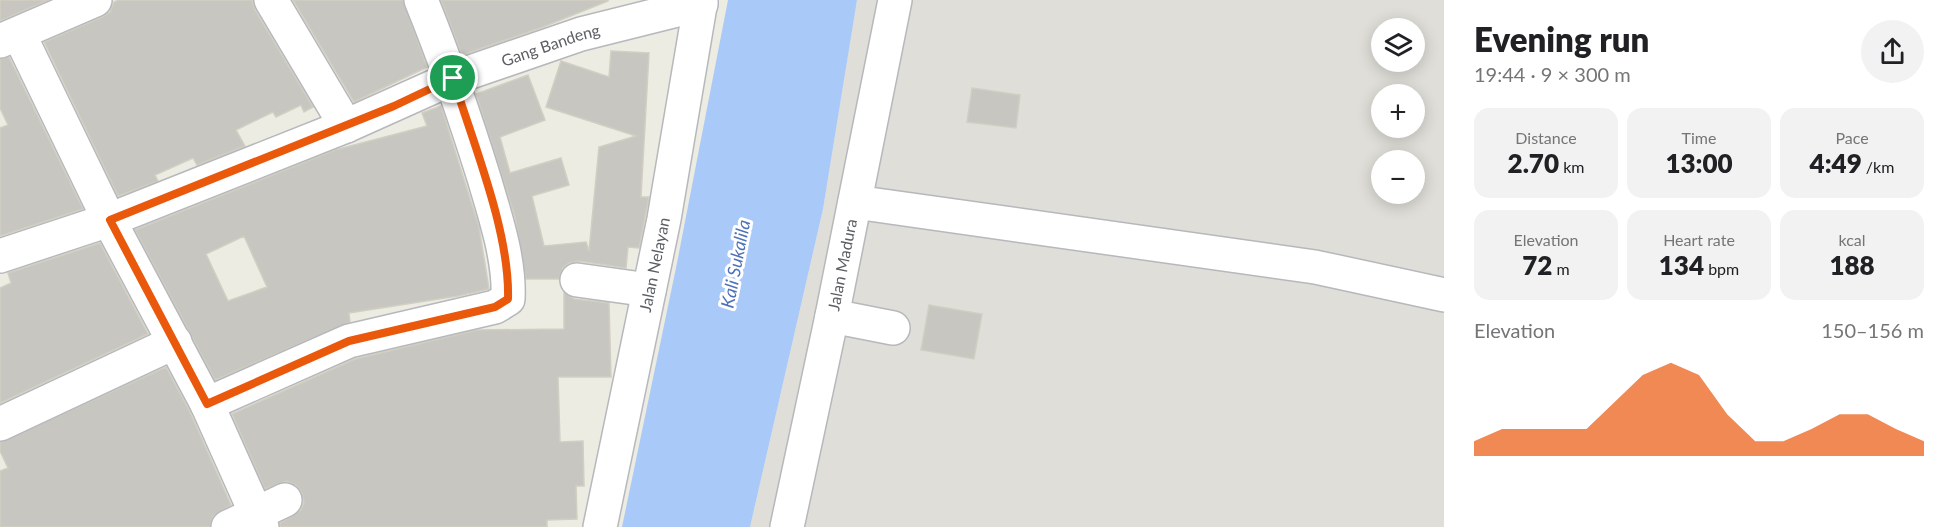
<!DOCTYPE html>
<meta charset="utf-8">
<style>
body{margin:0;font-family:Lato,sans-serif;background:#f2f2f2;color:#202124;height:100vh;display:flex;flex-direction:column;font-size:22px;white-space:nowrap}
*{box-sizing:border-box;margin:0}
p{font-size:20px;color:#757577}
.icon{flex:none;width:33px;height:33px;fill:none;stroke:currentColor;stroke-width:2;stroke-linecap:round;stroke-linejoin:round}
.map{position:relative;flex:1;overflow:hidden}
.details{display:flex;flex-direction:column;background:#fff;width:510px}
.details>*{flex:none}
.fabs{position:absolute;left:1371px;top:18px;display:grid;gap:12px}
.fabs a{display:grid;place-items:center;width:54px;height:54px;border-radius:50%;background:#fff;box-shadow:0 3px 15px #0003;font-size:30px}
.pin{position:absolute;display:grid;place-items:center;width:51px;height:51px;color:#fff;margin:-26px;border:3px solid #fff;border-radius:50%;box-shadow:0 2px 6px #0007}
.round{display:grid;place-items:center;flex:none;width:63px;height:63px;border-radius:32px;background:#f2f2f2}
.headline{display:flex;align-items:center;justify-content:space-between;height:102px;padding:0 30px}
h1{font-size:33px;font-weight:800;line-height:45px}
.stats{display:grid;grid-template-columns:repeat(3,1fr);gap:9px;height:102px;padding:6px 30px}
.stats div{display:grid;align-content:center;border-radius:15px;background:#f2f2f2;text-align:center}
.stats b{font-size:26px;font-weight:800}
.stats small{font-size:16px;font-weight:400}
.stats p{font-size:16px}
.chart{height:168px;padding:12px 30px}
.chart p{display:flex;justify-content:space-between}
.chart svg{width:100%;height:108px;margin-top:6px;fill:#ea580c;opacity:.7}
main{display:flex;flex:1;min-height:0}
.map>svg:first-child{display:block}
.industrial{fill:#dfded8;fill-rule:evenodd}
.water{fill:#a9c9f8}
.building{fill:#c8c6c0;stroke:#d1cfc2;stroke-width:1.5;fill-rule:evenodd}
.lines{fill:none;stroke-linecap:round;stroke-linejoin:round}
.minor-casing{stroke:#b6b8bc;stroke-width:36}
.minor{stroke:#fff;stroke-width:33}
.route-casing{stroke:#fff;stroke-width:12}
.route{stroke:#ea580c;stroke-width:8}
.labels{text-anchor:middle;stroke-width:6;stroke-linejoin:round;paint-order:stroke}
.street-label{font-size:16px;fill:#5b5e63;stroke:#fff}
.water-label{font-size:18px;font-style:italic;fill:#4d72b9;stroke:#fff}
</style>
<main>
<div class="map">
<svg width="1444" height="527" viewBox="0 0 1444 527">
<rect width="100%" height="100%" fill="#edece3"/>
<path class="industrial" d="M 857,0 L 1444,0 L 1444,527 L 750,527 L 823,209 ZM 1382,28 L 1414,28 L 1414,62 L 1382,62 ZM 1382,94 L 1414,94 L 1414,128 L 1382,128 ZM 1382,160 L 1414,160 L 1414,194 L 1382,194 Z"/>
<path class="water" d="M 728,0 L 857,0 L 823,209 L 750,527 L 622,527 L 677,263 Z"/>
<path class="building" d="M 0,0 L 48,0 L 0,21 Z
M 119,0 L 252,0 L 255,10 L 313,107 L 304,112 L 301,105 L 276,117 L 273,112 L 236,130 L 245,146 L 197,165 L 193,158 L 155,175 L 158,181 L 118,196 L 44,42 L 102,17 L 110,12 L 114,2 Z
M 293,0 L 403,0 L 427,67 L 354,102 Z
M 441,0 L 608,0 L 608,1 L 543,27 L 462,55 Z
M 611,51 L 649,53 L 641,197 L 649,197 L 639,248 L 628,247 L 626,268 L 579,261 L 569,263 L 563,268 L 559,279 L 526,279 L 515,217 L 476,94 L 528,75 L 545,120 L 500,137 L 510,173 L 561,158 L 569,185 L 532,196 L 544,246 L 586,242 L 589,251 L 599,147 L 636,136 L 546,107 L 561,61 L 609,77 Z
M 9,57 L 83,209 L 0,236 L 0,128 L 8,125 L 0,108 L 0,59 Z
M 972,88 L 1020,95 L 1016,128 L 967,122 Z
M 441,106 L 479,227 L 489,289 L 458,296 L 349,313 L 350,322 L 215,380 L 135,230 L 335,150 L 427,126 L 422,113 ZM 244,236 L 267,287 L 228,301 L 206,254 Z
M 100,243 L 148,334 L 0,403 L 0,288 L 11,283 L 8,273 Z
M 564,292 L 574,299 L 609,303 L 611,377 L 558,377 L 560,442 L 583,441 L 584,486 L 576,486 L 577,519 L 547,520 L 547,527 L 280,527 L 280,523 L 301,510 L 304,502 L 302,493 L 296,485 L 287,481 L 265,489 L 232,414 L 355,359 L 477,330 L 564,329 Z
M 929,305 L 982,314 L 974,359 L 921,350 Z
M 166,367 L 190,412 L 231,505 L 213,516 L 210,527 L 0,527 L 0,471 L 8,468 L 0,451 L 0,442 Z"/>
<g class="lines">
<g class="minor-casing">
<g id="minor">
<path d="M 271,0 L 346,126"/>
<path d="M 19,34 L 109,220 L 207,404 L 262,527"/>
<path d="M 0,41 L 95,0"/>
<path d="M 855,202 L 1315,267 L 1444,295"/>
<path id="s1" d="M 0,256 L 109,220 L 346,126 L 453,78 L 581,34 L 701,4"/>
<path d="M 577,280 L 649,290"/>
<path d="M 832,316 L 893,328"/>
<path d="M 207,404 L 349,341 L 495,307 L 508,299 C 510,259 495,216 484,178 C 465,117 445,59 421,0"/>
<path d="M 0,424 L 175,342"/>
<path d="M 228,527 L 285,500"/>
<path id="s2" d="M 600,527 L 664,219 L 701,0"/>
<path id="s3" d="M 787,527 L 832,316 L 895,0"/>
</g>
</g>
<use href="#minor" class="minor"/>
</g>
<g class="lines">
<g class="route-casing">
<path id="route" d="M 453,78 C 473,143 510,232 508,299 L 495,307 L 349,341 L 207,404 L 110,220 L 394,106 Z"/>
</g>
<use href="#route" class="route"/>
</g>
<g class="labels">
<g class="street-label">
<text dy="6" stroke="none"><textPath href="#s1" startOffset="590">Gang Bandeng</textPath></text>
<text dy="6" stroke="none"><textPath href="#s2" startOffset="268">Jalan Nelayan</textPath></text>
<text dy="6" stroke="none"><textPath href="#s3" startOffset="268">Jalan Madura</textPath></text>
</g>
<g class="water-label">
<text transform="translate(736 264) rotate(-79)" y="6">Kali Sukalila</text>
</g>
</g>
</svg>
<div class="fabs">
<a><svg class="icon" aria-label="layers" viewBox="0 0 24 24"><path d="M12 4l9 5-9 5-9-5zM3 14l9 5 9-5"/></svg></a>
<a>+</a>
<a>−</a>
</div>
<div class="pin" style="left:453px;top:78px;background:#1e9e55"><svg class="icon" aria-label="arrive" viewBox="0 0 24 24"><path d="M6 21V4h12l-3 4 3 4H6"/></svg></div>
</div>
<section class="details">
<div class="headline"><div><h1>Evening run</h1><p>19:44 · 9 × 300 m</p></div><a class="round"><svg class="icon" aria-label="share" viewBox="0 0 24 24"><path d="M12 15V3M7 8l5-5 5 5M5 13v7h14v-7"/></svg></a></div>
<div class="stats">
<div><p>Distance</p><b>2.70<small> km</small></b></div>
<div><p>Time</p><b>13:00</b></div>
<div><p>Pace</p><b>4:49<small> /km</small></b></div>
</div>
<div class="stats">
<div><p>Elevation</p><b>72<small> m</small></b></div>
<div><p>Heart rate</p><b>134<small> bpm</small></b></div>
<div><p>kcal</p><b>188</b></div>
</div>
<div class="chart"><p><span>Elevation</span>150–156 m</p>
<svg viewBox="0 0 160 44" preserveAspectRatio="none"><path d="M0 44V38L10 33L20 33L30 33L40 33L50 22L60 11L70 6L80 11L90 27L100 38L110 38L120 33L130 27L140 27L150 33L160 38V44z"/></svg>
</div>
</section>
</main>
